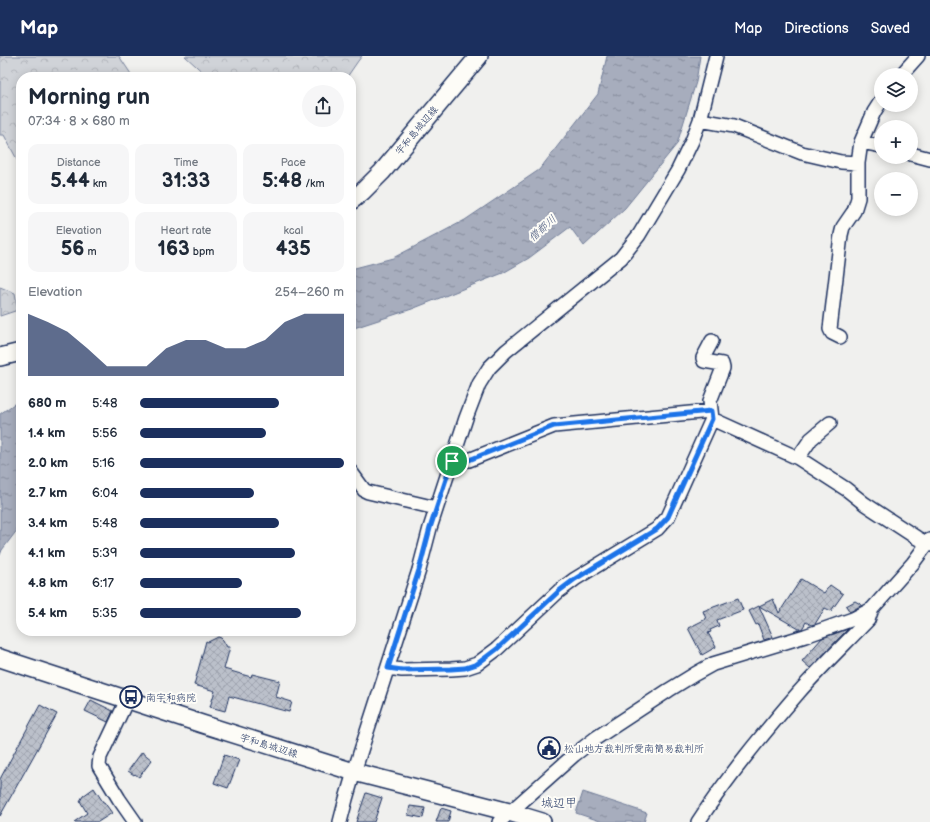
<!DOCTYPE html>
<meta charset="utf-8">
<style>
body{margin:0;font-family:"Balsamiq Sans","Klee One",sans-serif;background:#f6f6f7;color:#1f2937;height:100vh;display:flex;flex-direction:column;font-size:15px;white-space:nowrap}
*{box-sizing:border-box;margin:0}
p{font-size:13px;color:#747a83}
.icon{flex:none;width:22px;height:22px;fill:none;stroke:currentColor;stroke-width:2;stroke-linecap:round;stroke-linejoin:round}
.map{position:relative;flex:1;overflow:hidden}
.drawer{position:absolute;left:16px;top:16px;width:340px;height:564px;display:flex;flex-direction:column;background:#fff;border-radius:16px;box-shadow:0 2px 10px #0003}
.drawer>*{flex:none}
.tools{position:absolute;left:874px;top:12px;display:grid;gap:8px}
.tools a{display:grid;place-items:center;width:44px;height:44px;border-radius:50%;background:#fff;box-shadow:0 2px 10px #0003;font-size:20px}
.pin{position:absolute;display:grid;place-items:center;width:34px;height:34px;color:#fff;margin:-17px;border:2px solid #fff;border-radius:50%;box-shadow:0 1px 4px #0007}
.round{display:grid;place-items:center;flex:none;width:42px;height:42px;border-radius:21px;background:#f6f6f7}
.summary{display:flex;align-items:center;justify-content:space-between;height:68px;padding:0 12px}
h1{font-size:22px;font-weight:800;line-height:30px}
.stats{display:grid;grid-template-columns:repeat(3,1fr);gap:6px;height:68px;padding:4px 12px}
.stats div{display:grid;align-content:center;border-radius:10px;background:#f6f6f7;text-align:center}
.stats b{font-size:20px;font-weight:800}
.stats small{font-size:11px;font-weight:400}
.stats p{font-size:11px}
.chart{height:112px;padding:8px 12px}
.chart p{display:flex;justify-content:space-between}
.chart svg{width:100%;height:72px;margin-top:4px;fill:#1b2f5e;opacity:.7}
ul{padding:0 12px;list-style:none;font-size:13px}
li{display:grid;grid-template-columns:64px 48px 1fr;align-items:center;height:30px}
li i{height:10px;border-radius:5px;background:#1b2f5e}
header{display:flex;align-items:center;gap:24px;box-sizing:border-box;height:56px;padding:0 20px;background:#1b2f5e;color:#fff}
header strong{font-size:19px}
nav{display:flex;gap:22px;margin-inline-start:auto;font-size:14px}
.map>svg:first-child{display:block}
.forest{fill:url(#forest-crowns);stroke:#76819b}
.water{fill:url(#water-ripples);stroke:#6f7b97}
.building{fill:url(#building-cross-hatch);stroke:#1b2f5e}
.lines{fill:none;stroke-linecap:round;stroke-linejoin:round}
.minor-casing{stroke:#1b2f5e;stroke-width:16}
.major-casing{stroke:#1b2f5e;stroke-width:20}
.minor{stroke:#fdfcf7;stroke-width:13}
.major{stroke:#fdfcf7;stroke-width:17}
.route-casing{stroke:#fff;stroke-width:8}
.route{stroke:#1a73e8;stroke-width:5}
.labels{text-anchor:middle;stroke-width:4;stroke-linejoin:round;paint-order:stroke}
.street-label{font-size:10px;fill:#1b2f5e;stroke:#fdfcf7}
.poi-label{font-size:10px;fill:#1b2f5e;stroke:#fdfcf7;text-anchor:start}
.water-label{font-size:11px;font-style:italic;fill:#4c5b7f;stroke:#fdfcf7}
.quarter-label{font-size:12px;fill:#1b2f5e;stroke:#fdfcf7}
</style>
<header>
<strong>Map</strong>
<nav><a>Map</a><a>Directions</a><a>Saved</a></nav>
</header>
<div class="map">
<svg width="930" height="766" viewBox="0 0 930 766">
<defs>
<pattern id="forest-crowns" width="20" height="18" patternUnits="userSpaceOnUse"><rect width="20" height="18" fill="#d0d3d8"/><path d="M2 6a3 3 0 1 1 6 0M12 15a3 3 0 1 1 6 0" fill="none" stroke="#b2b5bc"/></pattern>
<pattern id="water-ripples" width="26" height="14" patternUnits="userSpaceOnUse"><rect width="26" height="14" fill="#a7adbd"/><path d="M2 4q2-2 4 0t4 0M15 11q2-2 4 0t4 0" fill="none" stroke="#878d9d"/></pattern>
<pattern id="building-cross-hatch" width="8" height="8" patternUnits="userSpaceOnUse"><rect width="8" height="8" fill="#bbc0ca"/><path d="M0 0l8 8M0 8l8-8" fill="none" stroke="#a0a5b0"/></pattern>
</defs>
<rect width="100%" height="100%" fill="#f0f0ee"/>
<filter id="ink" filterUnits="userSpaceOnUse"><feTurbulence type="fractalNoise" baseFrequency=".025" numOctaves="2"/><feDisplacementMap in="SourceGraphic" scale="8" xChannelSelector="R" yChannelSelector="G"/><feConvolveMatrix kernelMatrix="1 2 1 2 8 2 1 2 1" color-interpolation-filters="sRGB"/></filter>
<g filter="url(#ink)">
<path class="forest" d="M 0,0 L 119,0 L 133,21 L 21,21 L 21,111 L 4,79 L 0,79 Z
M 185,0 L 362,0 L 358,5 L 347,21 L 208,21 Z
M 0,231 L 15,237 L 18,254 L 0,260 Z"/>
<path class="water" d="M 607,0 L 700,0 L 696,26 L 677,88 L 625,152 L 584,190 L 570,171 L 529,202 L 503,217 L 412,253 L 351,273 L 351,213 L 393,202 L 465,164 L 539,114 L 598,38 Z
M 21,343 L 21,469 L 2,494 L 0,499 L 0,358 Z
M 583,736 L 647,757 L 644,766 L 603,766 L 576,757 Z"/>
<path class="building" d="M 801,523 L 824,537 L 830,529 L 843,538 L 831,555 L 825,552 L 815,568 L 811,569 L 806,566 L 802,573 L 799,573 L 759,550 L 773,581 L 764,584 L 758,568 L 756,569 L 749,555 L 773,543 L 779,557 Z
M 738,542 L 743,554 L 717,564 L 719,570 L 710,574 L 711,576 L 708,577 L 716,591 L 702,599 L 688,572 L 706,563 L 703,555 Z
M 855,545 L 862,549 L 850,556 L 846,550 Z
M 848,573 L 810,612 L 802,605 L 822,582 Z
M 218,581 L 221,582 L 223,584 L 227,591 L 230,591 L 224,613 L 251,621 L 252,618 L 280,625 L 276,641 L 292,646 L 289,656 L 229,640 L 225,655 L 210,651 L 215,635 L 194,629 L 206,585 L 208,586 Z
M 91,644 L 113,655 L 108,666 L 85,655 Z
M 40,649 L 57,658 L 0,760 L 0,723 Z
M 142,696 L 152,704 L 139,721 L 135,718 L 134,719 L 128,715 Z
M 224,699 L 239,704 L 228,732 L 214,727 Z
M 94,732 L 103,746 L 104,746 L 112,757 L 98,766 L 74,766 L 87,757 L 80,745 L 83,740 Z
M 366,737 L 382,742 L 374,766 L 356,766 Z
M 410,750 L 425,752 L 423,762 L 408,759 Z
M 441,752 L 451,755 L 448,766 L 436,766 Z"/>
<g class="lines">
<g class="minor-casing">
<path id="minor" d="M 901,19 L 918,0
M 700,64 L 734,70 L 802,97 L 841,106 L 858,107
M 861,86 L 881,90
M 911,98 L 930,103
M 840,281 L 832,277 L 830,273 L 841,179 L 843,171 L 854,155 L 858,142 L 858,107 L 861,86 L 874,56 L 881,45
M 712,363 L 798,402 L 846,433 L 865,448 L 917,482 L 930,489
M 798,402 L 811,383 L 830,367
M 451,405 L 469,404 L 554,370 L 711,355
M 351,416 L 364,434 L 368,436 L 436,452
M 388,612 L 402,614 L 451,613 L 465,612 L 477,608 L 497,593 L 559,535 L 575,523 L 657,473 L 668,461 L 712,363 L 710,345 L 723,312 L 722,308 L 704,305 L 703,302 L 712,285
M 127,644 L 100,701 L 99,710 L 119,743 L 135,766
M 340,766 L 346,743 L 354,716 L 419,514 L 430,472 L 466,362 L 479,328 L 489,312 L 506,295 L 621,202 L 639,179 L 678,114 L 692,85 L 700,64 L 716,0
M 499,766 L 574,699 L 596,682 L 669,634 L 695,618 L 713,608 L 805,580 L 853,563 L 872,553 L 913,507 L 930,484
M 698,766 C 728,720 763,678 799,636 C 821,611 845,588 868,564 L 872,553"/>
</g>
<g class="major-casing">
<path id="major" d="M 351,145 L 362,136 L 382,116 L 479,0
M 0,301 L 21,296
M 0,602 L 202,668 L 354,716 L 509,756 L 542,766"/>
</g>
<use href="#minor" class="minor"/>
<use href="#major" class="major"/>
</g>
</g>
<g class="lines" filter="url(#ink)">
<g class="route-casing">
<path id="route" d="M 711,355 L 712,363 L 668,461 L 657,473 L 575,523 L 559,535 L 497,593 L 477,608 L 465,612 L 451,613 L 402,614 L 388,612 L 419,514 L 430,472 L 452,405 L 469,404 L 554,370 Z"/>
</g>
<use href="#route" class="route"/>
</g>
<defs>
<g id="bus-ring" transform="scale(1.15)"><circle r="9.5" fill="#fdfcf7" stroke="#1b2f5e" stroke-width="1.5"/><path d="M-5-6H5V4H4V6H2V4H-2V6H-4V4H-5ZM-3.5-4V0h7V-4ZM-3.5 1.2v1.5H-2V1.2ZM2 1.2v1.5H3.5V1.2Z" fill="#1b2f5e"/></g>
<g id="civic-ring" transform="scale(1.15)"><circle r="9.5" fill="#fdfcf7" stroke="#1b2f5e" stroke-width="1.5"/><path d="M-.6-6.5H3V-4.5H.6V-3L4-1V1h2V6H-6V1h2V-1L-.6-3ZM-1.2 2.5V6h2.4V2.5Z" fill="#1b2f5e"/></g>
</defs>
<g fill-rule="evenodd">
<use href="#bus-ring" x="131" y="641"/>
<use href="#civic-ring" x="549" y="692"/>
</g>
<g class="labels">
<g class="street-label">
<text transform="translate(416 74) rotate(-50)" y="4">宇和島城辺線</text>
<text transform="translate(269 689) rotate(17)" y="4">宇和島城辺線</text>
</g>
<g class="poi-label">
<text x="146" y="645">南宇和病院</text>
<text x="564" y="696">松山地方裁判所愛南簡易裁判所</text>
</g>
<g class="water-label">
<text transform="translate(542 172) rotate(-42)" y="4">僧都川</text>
</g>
<g class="quarter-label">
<text x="559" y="751">城辺甲</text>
</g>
</g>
</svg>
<div class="tools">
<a><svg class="icon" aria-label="layers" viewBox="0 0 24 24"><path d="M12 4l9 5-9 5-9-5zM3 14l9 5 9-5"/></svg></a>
<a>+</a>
<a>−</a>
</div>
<div class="pin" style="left:452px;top:405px;background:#1e9e55"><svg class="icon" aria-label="arrive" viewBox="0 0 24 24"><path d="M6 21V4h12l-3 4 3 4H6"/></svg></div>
<section class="drawer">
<div class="summary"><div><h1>Morning run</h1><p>07:34 · 8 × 680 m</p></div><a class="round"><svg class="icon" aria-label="share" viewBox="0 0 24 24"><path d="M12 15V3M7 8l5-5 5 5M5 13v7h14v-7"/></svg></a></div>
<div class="stats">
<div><p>Distance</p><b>5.44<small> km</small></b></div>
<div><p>Time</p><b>31:33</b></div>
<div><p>Pace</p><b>5:48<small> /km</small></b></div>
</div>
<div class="stats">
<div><p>Elevation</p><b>56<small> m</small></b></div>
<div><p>Heart rate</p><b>163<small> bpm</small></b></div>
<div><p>kcal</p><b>435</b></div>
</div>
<div class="chart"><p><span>Elevation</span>254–260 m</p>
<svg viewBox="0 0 160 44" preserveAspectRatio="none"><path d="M0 44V6L10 11L20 17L30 27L40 38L50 38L60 38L70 27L80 22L90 22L100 27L110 27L120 22L130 11L140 6L150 6L160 6V44z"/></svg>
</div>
<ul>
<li><b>680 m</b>5:48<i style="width:68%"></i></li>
<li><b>1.4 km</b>5:56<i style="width:62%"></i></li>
<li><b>2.0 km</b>5:16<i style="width:100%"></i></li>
<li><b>2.7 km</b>6:04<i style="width:56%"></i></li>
<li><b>3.4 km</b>5:48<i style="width:68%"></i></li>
<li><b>4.1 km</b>5:39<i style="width:76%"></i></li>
<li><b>4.8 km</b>6:17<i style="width:50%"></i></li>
<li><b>5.4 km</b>5:35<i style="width:79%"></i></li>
</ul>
</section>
</div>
